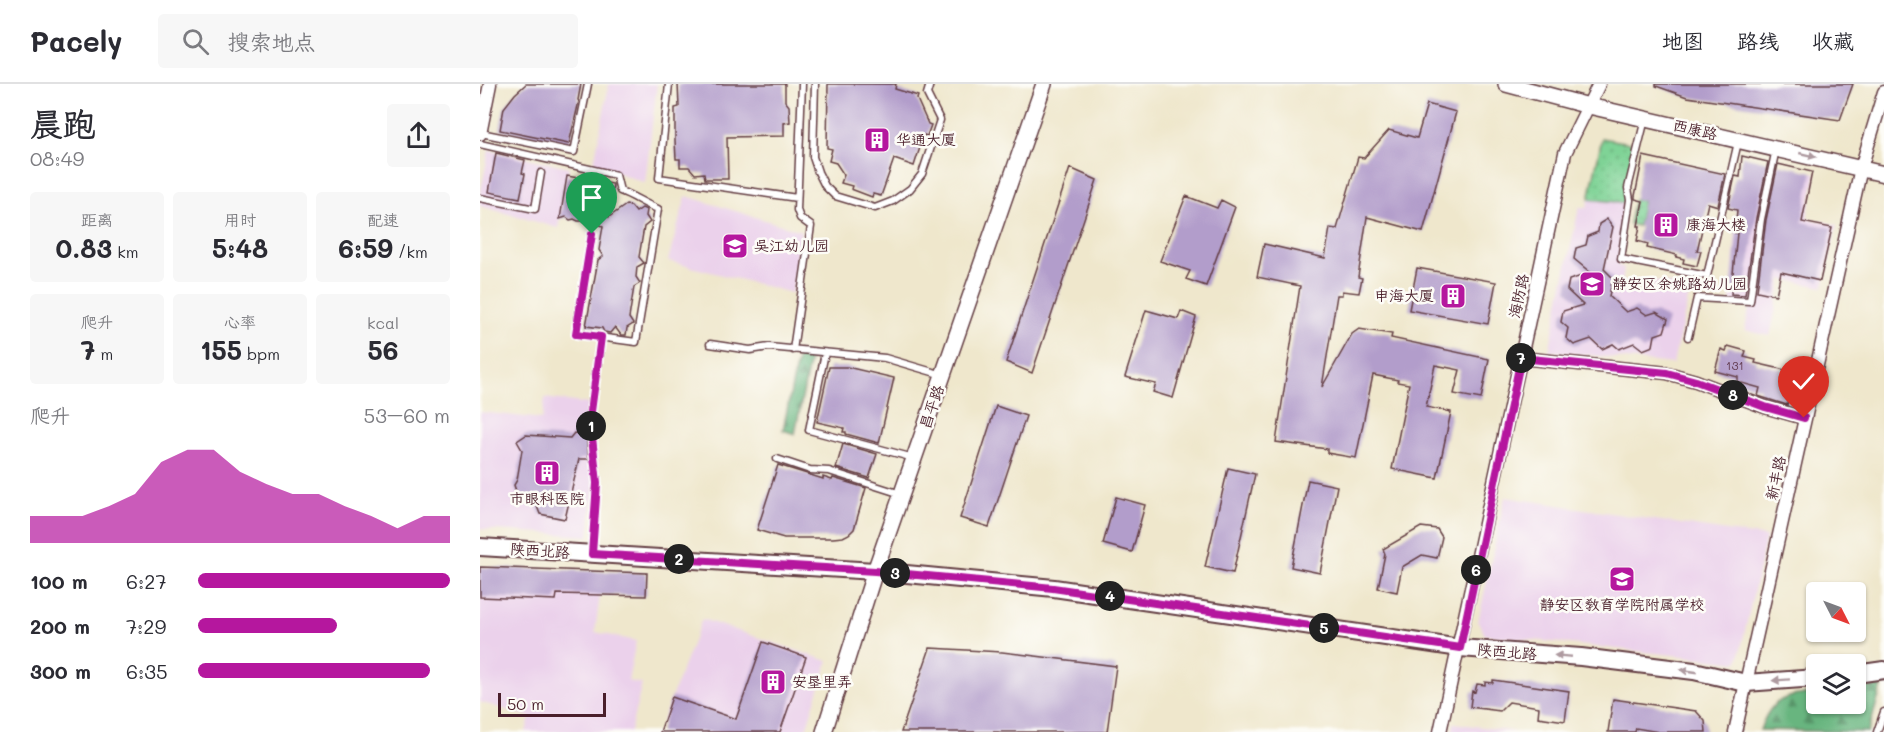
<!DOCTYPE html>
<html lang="zh">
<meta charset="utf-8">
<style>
body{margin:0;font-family:Mali,"LXGW WenKai TC",sans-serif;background:#f7f7f7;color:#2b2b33;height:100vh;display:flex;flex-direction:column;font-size:22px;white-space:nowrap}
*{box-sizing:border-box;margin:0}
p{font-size:20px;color:#7c7c81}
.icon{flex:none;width:33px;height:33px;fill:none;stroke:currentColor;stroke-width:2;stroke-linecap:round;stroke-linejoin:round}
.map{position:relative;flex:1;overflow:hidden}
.drawer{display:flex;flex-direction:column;background:#fff;width:480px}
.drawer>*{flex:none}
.needle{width:39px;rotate:132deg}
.tools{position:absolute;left:1326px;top:498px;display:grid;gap:12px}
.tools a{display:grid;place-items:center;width:60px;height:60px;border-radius:6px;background:#fff;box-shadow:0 2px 4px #0004;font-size:30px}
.scale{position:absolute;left:18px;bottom:15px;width:108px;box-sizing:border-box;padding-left:6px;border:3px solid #4a1f2b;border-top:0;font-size:16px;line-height:21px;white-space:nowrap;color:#4a1f2b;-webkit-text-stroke:4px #fdfcf7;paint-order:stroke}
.pin{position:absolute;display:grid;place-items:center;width:51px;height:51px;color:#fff;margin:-62px -26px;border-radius:50% 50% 50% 0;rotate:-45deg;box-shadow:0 0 6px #0007}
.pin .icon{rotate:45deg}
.km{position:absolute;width:30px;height:30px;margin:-15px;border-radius:50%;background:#222;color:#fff;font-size:16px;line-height:30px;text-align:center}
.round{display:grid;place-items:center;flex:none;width:63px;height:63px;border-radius:6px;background:#f7f7f7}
.overview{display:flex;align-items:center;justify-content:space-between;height:102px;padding:0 30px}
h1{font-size:33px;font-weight:700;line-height:45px}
.stats{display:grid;grid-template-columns:repeat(3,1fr);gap:9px;height:102px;padding:6px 30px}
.stats div{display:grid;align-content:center;border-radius:6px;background:#f7f7f7;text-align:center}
.stats b{font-size:26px;font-weight:700}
.stats small{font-size:16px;font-weight:400}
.stats p{font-size:16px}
.chart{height:168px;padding:12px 30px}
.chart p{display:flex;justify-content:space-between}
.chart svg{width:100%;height:108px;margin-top:6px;fill:#b5179e;opacity:.7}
ul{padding:0 30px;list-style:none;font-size:20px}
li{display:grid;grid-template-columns:96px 72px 1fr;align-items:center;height:45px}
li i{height:15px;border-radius:8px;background:#b5179e}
header{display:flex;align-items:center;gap:36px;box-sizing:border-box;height:84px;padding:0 30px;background:#fff;border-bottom:2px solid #e1e1e2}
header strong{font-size:28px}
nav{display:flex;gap:33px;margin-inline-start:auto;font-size:21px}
.search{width:420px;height:54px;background:#f7f7f7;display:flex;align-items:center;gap:15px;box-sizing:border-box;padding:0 21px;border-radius:6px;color:#7c7c81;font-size:22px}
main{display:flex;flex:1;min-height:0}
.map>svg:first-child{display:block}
.built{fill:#ebd1eb}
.grass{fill:url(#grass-dots);stroke:#647960;stroke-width:1.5}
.forest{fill:url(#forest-firs);stroke:#586a55;stroke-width:1.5}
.building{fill:#b29dcb}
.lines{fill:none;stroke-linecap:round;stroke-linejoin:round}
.service-casing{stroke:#633d43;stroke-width:9}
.minor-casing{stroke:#633d43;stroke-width:15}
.tertiary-casing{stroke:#633d43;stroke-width:18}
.secondary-casing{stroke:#633d43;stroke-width:20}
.service{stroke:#fff;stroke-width:6}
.minor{stroke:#fff;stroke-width:12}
.tertiary{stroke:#fff;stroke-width:15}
.secondary{stroke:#fff;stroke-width:16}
.oneway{fill:#ae9aa0}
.route-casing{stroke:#fff;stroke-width:12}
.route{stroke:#b5179e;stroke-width:8}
.labels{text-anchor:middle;stroke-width:5;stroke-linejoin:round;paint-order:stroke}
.number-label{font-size:12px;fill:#643e53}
.street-label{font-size:15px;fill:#4a1f2b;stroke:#fdfcf7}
.poi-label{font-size:15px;fill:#4a1f2b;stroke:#fdfcf7;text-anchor:start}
</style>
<header>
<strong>Pacely</strong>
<div class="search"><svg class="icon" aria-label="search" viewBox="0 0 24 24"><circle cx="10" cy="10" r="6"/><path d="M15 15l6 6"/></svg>搜索地点</div>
<nav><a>地图</a><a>路线</a><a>收藏</a></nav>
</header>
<main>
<section class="drawer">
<div class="overview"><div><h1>晨跑</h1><p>08:49</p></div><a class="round"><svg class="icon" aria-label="share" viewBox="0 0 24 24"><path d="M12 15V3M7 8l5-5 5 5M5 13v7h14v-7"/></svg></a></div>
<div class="stats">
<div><p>距离</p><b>0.83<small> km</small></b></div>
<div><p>用时</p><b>5:48</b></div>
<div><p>配速</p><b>6:59<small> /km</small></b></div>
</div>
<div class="stats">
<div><p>爬升</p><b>7<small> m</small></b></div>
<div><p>心率</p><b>155<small> bpm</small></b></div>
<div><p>kcal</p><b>56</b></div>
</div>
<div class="chart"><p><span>爬升</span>53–60 m</p>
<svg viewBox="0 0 160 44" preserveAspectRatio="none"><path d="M0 44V33L10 33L20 33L30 29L40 24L50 11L60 6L70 6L80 15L90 20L100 24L110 24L120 29L130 33L140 38L150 33L160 33V44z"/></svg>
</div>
<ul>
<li><b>100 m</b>6:27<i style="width:100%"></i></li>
<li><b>200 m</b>7:29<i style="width:55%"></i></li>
<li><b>300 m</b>6:35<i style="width:92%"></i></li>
</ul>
</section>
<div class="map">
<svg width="1404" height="648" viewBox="0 0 1404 648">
<defs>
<pattern id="grass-dots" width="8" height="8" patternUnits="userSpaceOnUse" patternTransform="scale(1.5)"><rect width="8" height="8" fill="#7fd396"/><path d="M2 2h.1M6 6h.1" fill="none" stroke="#6fb581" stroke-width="1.8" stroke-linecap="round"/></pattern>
<pattern id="forest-firs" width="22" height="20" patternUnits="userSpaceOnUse" patternTransform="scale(1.5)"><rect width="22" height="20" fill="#67b57f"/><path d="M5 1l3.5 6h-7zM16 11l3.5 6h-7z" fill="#579368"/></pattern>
</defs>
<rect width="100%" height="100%" fill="#fdfcf7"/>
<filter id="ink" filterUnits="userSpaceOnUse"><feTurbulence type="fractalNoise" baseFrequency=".0167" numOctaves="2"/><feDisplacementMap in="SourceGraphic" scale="12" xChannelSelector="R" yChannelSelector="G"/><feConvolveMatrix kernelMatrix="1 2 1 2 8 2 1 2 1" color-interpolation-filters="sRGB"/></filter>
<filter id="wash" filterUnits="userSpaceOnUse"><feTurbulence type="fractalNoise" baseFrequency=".008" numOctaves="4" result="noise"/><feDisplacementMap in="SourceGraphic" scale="24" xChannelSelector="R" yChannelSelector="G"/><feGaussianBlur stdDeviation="1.35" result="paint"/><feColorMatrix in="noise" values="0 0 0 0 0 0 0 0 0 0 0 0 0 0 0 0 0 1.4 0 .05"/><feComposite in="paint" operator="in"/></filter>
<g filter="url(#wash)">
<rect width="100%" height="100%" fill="#efe7cc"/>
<path class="built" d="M 129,0 L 177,0 L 165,99 L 136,88 L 113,84 Z
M 9,66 L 89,83 L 78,144 L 0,122 L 0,112 Z
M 1262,72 L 1336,89 L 1327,134 L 1357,141 L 1343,203 L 1302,195 L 1290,252 L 1265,246 L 1270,221 L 1250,220 Z
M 206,112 L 321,147 L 312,209 L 188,177 Z
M 1109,115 L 1146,119 L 1138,181 L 1144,184 L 1141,206 L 1171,210 L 1174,197 L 1211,203 L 1193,280 L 1069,267 L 1099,123 L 1107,124 Z
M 65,314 L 109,320 L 106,338 L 114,402 L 109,452 L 0,445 L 0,328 L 62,335 Z
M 1025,413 L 1286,453 L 1258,578 L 1005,551 L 998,538 Z
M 77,509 L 120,511 L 115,548 L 156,557 L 148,597 L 162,600 L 150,648 L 46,648 L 50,633 L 0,618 L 0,513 L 76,516 Z
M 222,535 L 348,577 L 325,648 L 180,648 L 184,632 Z
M 974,639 L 1036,648 L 972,648 Z"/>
<path class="grass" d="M 1122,54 L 1156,60 L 1145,107 L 1146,119 L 1109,115 Z
M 1154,115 L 1163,117 L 1158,142 L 1149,140 Z"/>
<path class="forest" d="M 318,272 L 330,274 L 315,350 L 303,346 Z
M 1402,602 L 1388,648 L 1280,646 C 1291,614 1304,612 1336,609 L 1336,620 L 1376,620 L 1376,605 Z"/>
<g id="blocks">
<path class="building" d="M 46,0 L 101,0 L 98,16 L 99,17 L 89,60 L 20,46 L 24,24 L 35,10 Z
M 198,0 L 305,0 L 305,17 L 309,22 L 310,38 L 304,39 L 304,52 L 247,53 L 248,95 L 225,95 L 224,89 L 215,90 L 209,83 L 200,83 L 200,75 L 196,75 L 195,56 L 195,24 L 199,23 Z
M 348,0 L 416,0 L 415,5 L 438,12 L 437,15 L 448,40 L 451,41 L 447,52 L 444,51 L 434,82 L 414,75 L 401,112 L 393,110 L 392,113 L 371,105 L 372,102 L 361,99 L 364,91 L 356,79 L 349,77 L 352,65 L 347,64 Z
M 1176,0 L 1373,0 L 1360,36 L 1207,13 L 1176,2 Z
M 947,20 L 976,28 L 943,148 L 887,133 L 878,193 L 882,194 L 879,209 L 862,207 L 862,211 L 857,211 L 842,303 L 872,250 L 879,245 L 912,250 L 911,254 L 1009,275 L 1001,315 L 974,310 L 980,286 L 955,281 L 946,323 L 971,328 L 957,394 L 912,385 L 929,300 L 917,298 L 918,296 L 893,291 L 876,374 L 847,369 L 847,365 L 796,358 L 820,202 L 777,193 L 784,160 L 845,174 L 850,144 L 857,145 L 878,73 L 884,74 L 909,46 L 937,54 Z
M 16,69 L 45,76 L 42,89 L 45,90 L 40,114 L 9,108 Z
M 1163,72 L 1245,90 L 1238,122 L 1228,119 L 1217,167 L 1221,167 L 1217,182 L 1203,179 L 1204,175 L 1196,173 L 1197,171 L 1167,164 L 1168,160 L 1157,157 L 1160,142 L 1158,142 L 1163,117 L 1155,115 L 1155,112 Z
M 1262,72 L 1288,78 L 1276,134 L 1265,211 L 1251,210 L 1257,149 L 1255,149 L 1257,126 L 1248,124 L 1255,92 L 1260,93 Z
M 1298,80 L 1332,88 L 1322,138 L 1352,144 L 1340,197 L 1301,188 L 1296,211 L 1277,207 L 1286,136 Z
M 590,84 L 617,96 L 552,289 L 526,278 Z
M 87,92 L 133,100 L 129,133 L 146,121 L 151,122 L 156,128 L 162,124 L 167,126 L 166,132 L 170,138 L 164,143 L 159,173 L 164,179 L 157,183 L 156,193 L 160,199 L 154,203 L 149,234 L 153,240 L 147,244 L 146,251 L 141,251 L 135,243 L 130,249 L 124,248 L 122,244 L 106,242 L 118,176 L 123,172 L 119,166 L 123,142 L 110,137 L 98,137 L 94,135 L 90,136 L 86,133 L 80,135 Z
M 706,112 L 737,124 L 741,116 L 755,123 L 726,202 L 706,195 L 710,187 L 680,177 Z
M 1127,135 L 1133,143 L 1124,185 L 1133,194 L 1129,212 L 1146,228 L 1157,224 L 1167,231 L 1176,228 L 1188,235 L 1184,248 L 1175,251 L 1173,262 L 1163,266 L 1154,259 L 1139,265 L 1133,260 L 1122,265 L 1111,255 L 1094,261 L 1086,254 L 1088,244 L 1081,238 L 1083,227 L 1103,221 L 1087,206 L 1089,196 L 1111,189 L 1094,175 L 1096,164 L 1106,161 L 1108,152 L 1118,148 L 1119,140 Z
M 937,184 L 1016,198 L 1008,240 L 929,226 Z
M 666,226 L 698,235 L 701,227 L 716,233 L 693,314 L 673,308 L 676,300 L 645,293 Z
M 1248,262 L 1266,267 L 1264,273 L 1276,276 L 1275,279 L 1314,288 L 1307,321 L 1278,312 L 1280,304 L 1258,298 L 1258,293 L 1235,287 L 1241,265 L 1246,267 Z
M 349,283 L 367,283 L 414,294 L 399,359 L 366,350 L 366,348 L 363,348 L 364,344 L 337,338 Z
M 516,322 L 546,332 L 509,443 L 480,434 Z
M 94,349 L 106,351 L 109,375 L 99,375 L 85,435 L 60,430 L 53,412 L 37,410 L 34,401 L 37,396 L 42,366 L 37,357 L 46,351 L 90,354 Z
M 363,360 L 397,370 L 389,394 L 356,384 Z
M 298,381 L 343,395 L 343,393 L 352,396 L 353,394 L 386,404 L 374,445 L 369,450 L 363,453 L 353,454 L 304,454 L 277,446 Z
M 748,384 L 775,390 L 753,489 L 725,483 Z
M 828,396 L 857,402 L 840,489 L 811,483 Z
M 636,413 L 665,421 L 652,468 L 623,460 Z
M 941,443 L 957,445 L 962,453 L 957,474 L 942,471 L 922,483 L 917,508 L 898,504 L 905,470 L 903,465 Z
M 0,483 L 167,489 L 166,512 L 77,510 L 76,516 L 0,513 Z
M 283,558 L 326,573 L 300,648 L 180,648 L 192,613 L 256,635 Z
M 450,564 L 522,568 L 636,582 L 627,648 L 421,648 Z
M 1013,596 L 1089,607 L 1085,637 L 1058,633 L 1059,623 L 1029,618 L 1020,627 L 990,623 L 992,607 L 995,608 L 997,600 L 1005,601 L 1005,598 L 1013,599 Z
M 1133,615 L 1216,627 L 1225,637 L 1226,648 L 1179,648 L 1156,644 L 1155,648 L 1128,648 Z"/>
</g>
</g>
<g filter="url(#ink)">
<use href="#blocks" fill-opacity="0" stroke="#633d43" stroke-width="1.5"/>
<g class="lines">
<g class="service-casing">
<path id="service" d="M 189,0 L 179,94 L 317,114
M 335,0 L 333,73 L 338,88 L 345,102 L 355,112 L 395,124 L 413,117 L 430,105 L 442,90 L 460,36 L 447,10 L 450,0
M 1165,35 L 1148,104 L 1150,116 L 1141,175 L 1227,192 L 1258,58
M 1,49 L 94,68 L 108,0
M 0,60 L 136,91 L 140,107 C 154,112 164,120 178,125 L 156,258 L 96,250 L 112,150
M 0,114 L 55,125 L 61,89
M 1208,253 L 1217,214 L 1270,217 L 1281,135 L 1296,65
M 230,260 L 270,266 L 289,263 L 405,274 L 463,291
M 313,266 L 331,142 L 320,134 L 317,126 L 322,0
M 345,269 L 329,346 L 434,374
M 297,375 L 330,386 L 349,387 L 421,410
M 112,467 L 117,399 L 110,335 L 121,253
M 1397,648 L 1404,628"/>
</g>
<g class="minor-casing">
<path id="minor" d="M 0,50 L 10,0
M 1041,274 L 1187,289 L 1216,297 L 1285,323 L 1324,334
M 960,648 L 1085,69 L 1119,0
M 1255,648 L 1381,84 L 1404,8"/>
</g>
<g class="tertiary-casing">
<path id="tertiary" d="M 1026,0 L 1109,22 L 1404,90
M 344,648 L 395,487 L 564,0"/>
</g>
<g class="secondary-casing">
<path id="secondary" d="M 0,463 L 395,487 L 574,504 L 980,564 L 1101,573 L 1214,587 L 1266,599 L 1336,594
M 1376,590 L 1404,586"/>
</g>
<use href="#service" class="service"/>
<use href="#minor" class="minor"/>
<use href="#tertiary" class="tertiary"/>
<use href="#secondary" class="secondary"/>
</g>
<defs><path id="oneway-solid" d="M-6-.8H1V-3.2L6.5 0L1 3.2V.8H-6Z" transform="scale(1.5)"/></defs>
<g class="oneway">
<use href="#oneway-solid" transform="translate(1328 71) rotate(13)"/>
<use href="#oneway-solid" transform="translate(1083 572) rotate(-175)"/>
<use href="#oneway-solid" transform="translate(1209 587) rotate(-172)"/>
<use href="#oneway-solid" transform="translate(1301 596) rotate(176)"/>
</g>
</g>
<g class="lines" filter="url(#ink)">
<g class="route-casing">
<path id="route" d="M 112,150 L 96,250 L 121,253 L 110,335 L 117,399 L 112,470 L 395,487 L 573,504 L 980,564 L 1041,274 L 1187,289 L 1216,297 L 1285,323 L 1324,334"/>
</g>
<use href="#route" class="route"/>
</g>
<defs>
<g id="building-square" transform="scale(1.35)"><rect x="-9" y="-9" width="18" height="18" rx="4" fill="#b5179e" stroke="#fdfcf7"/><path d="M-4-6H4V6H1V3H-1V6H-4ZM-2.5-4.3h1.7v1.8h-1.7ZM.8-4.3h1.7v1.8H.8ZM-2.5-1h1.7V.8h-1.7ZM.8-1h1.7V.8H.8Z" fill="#fff"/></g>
<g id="school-square" transform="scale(1.35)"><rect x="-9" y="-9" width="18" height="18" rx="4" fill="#b5179e" stroke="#fdfcf7"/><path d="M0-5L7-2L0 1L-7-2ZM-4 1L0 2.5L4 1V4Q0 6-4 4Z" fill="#fff"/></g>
</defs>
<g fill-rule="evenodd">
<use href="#building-square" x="397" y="56"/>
<use href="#building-square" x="1186" y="141"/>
<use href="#school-square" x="255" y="162"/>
<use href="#school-square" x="1112" y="200"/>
<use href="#building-square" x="973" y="212"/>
<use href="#building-square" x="67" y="389"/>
<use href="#school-square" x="1142" y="495"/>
<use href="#building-square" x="293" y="598"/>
</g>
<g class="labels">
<g class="number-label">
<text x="1255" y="286">131</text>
</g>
<g class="street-label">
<text transform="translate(1215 46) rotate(13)" y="5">西康路</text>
<text transform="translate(1039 212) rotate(-78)" y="5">海防路</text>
<text transform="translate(452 323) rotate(-71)" y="5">昌平路</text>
<text transform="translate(1296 394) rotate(-78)" y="5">新丰路</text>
<text transform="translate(60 467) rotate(4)" y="5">陕西北路</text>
<text transform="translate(1027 568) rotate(5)" y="5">陕西北路</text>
</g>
<g class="poi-label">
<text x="416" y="61">华通大厦</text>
<text x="1206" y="146">康海大楼</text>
<text x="274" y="167">吴江幼儿园</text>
<text x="1132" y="205">静安区余姚路幼儿园</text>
<text x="954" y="217" text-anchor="end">申海大厦</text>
<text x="67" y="420" text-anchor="middle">市眼科医院</text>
<text x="1142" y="526" text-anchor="middle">静安区教育学院附属学校</text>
<text x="312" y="603">安垦里弄</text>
</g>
</g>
</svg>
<div class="tools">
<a><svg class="needle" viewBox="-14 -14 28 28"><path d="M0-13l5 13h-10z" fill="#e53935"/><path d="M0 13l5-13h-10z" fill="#7c7c81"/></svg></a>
<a><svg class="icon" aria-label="layers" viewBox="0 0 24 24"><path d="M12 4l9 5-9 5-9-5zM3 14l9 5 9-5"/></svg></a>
</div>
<div class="scale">50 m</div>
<div class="pin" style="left:112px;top:150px;background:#1e9e55"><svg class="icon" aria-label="arrive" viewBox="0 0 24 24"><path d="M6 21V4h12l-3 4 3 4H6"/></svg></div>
<div class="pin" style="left:1324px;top:334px;background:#d93025"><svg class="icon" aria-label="check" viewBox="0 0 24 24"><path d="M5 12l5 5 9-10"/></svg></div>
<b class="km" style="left:111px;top:342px">1</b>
<b class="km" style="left:199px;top:475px">2</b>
<b class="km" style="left:415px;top:489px">3</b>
<b class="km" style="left:630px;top:512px">4</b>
<b class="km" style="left:844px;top:544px">5</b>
<b class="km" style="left:996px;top:486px">6</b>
<b class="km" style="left:1041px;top:274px">7</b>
<b class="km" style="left:1253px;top:311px">8</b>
</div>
</main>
